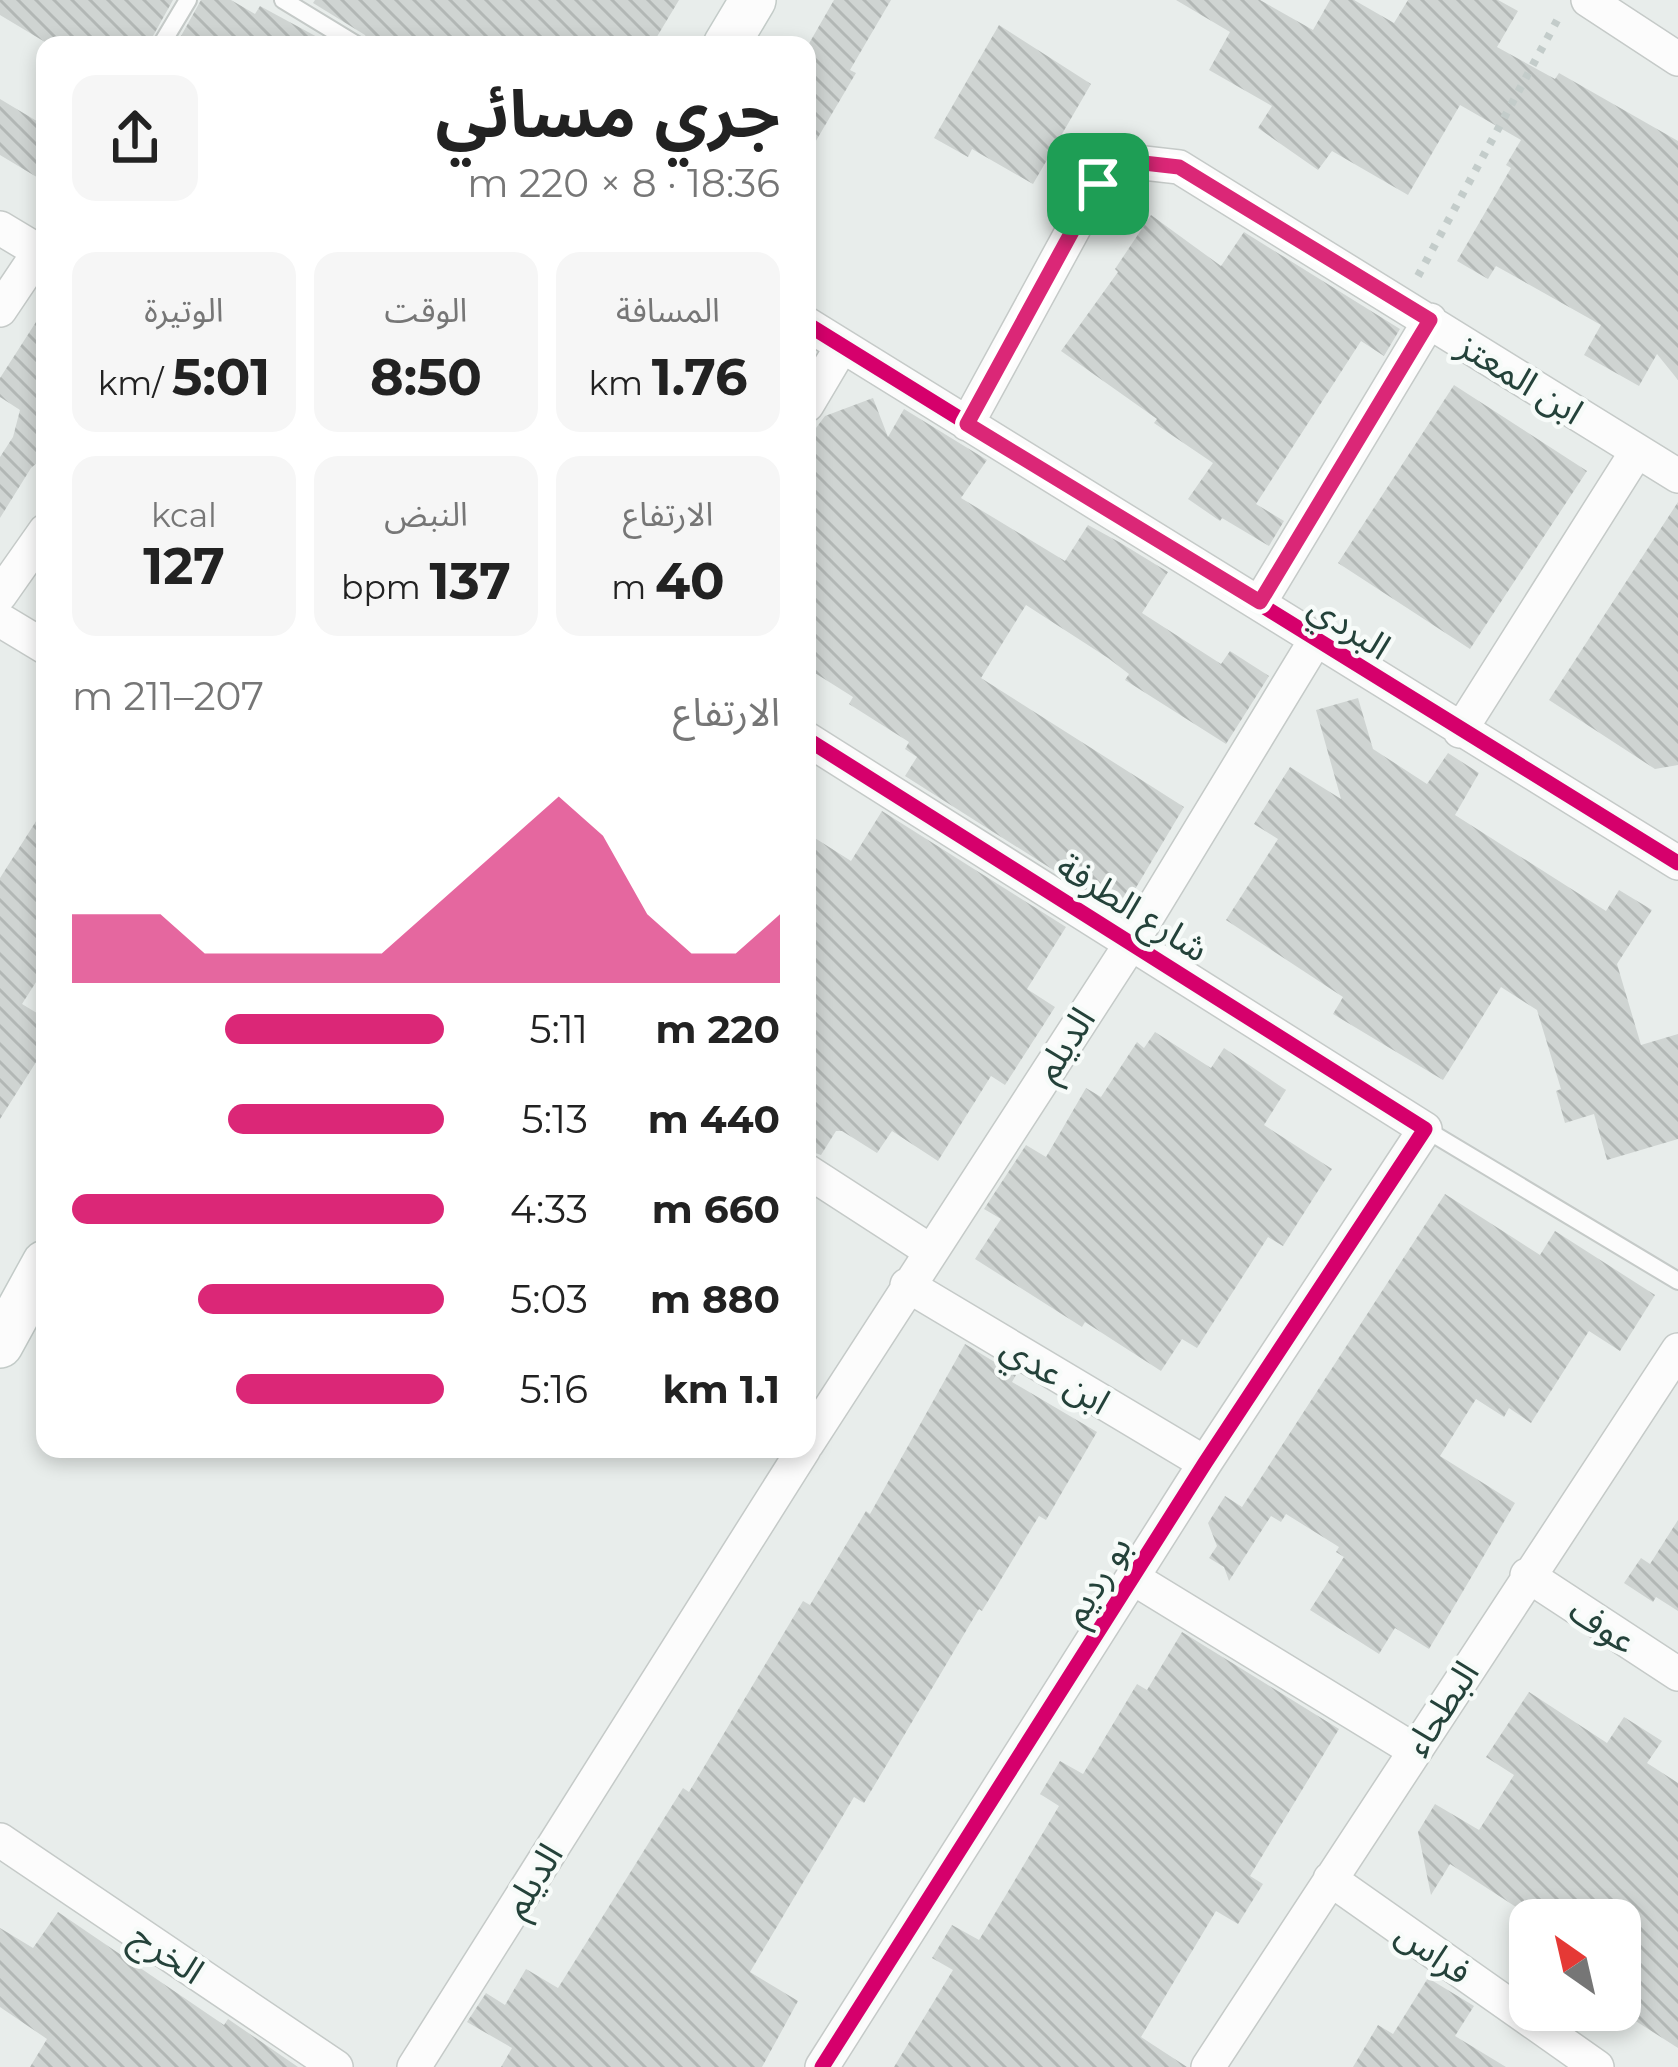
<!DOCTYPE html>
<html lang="ar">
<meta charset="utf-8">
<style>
body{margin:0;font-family:Montserrat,"Noto Sans Arabic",sans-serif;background:#f6f6f6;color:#222;direction:rtl;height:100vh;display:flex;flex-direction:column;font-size:45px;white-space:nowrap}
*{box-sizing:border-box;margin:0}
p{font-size:39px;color:#767676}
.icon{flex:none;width:66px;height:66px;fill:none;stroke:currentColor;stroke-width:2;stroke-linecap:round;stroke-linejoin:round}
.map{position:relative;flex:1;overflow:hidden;direction:ltr}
.side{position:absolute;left:36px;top:36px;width:780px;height:1422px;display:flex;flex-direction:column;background:#fff;border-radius:24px;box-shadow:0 6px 18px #0003;direction:rtl}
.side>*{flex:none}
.needle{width:78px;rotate:326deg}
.controls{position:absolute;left:1509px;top:1899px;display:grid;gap:24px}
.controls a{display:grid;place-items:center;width:132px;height:132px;border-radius:24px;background:#fff;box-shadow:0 6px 18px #0003;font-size:60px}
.pin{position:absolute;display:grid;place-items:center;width:102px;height:102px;color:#fff;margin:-51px;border-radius:24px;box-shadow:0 6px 18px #0006}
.round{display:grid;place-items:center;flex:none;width:126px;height:126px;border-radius:24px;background:#f6f6f6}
.summary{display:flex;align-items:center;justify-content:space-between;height:204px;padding:0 36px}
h1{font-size:66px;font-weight:700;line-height:90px}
.stats{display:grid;grid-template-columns:repeat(3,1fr);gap:18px;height:204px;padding:12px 36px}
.stats div{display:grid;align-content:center;border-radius:24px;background:#f6f6f6;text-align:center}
.stats b{font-size:51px;font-weight:700}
.stats small{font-size:33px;font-weight:400}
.stats p{font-size:33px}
.chart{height:336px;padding:24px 36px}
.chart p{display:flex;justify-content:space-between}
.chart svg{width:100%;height:216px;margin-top:12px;fill:#db2777;opacity:.7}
ul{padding:0 36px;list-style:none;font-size:39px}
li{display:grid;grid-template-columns:192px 144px 1fr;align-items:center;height:90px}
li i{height:30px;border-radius:15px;background:#db2777}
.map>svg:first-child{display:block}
.building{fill:url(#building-back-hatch)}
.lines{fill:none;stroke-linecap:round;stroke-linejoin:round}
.lane-casing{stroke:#c5cac8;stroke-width:20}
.street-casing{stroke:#c5cac8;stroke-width:36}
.secondary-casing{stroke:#c3cbc8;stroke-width:48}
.path{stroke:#c3ccca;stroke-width:8;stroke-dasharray:6 9;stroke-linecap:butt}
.lane{stroke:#fcfcfc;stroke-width:16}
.street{stroke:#fcfcfc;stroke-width:33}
.secondary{stroke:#fcfcfc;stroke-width:45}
.cycleway-casing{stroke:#f7fbf9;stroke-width:22}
.cycleway{stroke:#d6006c;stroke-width:15}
.route-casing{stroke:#fff;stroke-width:24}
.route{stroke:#db2777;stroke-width:15}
.labels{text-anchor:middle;stroke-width:9;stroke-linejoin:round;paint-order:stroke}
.street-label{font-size:36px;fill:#24423a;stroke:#f7fbf9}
</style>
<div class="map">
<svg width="1678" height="2067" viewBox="0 0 1678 2067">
<defs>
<pattern id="building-back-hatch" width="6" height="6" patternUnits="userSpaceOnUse" patternTransform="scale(3)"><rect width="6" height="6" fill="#cfd4d2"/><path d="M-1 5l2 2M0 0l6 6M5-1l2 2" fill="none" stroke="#b2b7b5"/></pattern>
</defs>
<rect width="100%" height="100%" fill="#e8edeb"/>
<path class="building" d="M 0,0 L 173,0 L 148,45 L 50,45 L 0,15 Z
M 201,0 L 231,0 L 255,14 L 260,6 L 332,45 L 176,45 Z
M 315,0 L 679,0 L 652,45 L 370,45 L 365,35 L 313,3 Z
M 834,0 L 891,0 L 850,70 L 856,73 L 807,156 L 807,47 Z
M 1176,0 L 1260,0 L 1313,30 L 1330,0 L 1354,0 L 1394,23 L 1408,0 L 1498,0 L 1518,11 L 1497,47 L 1555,79 L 1559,73 L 1678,141 L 1678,380 L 1657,354 L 1639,386 L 1584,355 L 1601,325 L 1496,266 L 1488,279 L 1457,261 L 1511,168 L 1506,165 L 1521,140 L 1460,105 L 1408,195 L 1332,151 L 1318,170 L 1258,128 L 1272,106 L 1209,70 L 1230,32 Z
M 999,25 L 1091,84 L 1033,184 L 972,149 L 968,157 L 934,138 Z
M 0,99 L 45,126 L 45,182 L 0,155 Z
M 1151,215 L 1221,266 L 1244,232 L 1400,329 L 1384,356 L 1361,341 L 1256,504 L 1284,521 L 1269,546 L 1222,518 L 1220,521 L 1188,499 L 1213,463 L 1154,423 L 1157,419 L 1061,351 L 1118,272 L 1115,269 Z
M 45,308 L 45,456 L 31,468 L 0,518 L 0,457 L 13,437 L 20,410 L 0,397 L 0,378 Z
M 1454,385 L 1587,471 L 1470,649 L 1338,563 Z
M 873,398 L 888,437 L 904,409 L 987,460 L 961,498 L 1065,561 L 1088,525 L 1119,542 L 1168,572 L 1142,613 L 1221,664 L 1230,651 L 1269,676 L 1226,744 L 1125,680 L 1129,674 L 1108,658 L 1026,605 L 981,678 L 1184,807 L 1128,901 L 1095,880 L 1088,892 L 905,776 L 917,757 L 905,749 L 909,742 L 849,704 L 853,697 L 807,668 L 807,440 L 825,416 Z
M 1678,502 L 1678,765 L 1655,769 L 1549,700 Z
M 1358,698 L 1373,749 L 1427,784 L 1448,753 L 1479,773 L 1455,815 L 1606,911 L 1619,890 L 1652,910 L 1617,964 L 1641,1045 L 1678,1034 L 1678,1139 L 1607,1160 L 1594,1114 L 1565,1123 L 1556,1091 L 1561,1089 L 1537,1010 L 1501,987 L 1443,1080 L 1333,1014 L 1343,997 L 1226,920 L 1278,839 L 1254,824 L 1290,767 L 1341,799 L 1316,710 Z
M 45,807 L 45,968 L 22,1004 L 45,1018 L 45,1048 L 0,1119 L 0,878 Z
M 882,811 L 1066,927 L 1027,989 L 1055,1007 L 1005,1085 L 991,1076 L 938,1161 L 892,1131 L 877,1153 L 842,1131 L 836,1131 L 821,1155 L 807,1150 L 807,833 L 851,861 Z
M 1155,1032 L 1211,1068 L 1224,1048 L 1286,1090 L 1264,1125 L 1332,1169 L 1283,1246 L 1268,1237 L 1197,1348 L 1182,1339 L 1161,1371 L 1085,1322 L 1082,1327 L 975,1259 L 1001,1219 L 984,1209 L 1026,1145 L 1046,1157 L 1086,1088 L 1101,1097 L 1137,1042 L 1144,1048 Z
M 1445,1194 L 1540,1255 L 1555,1231 L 1655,1295 L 1620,1351 L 1589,1331 L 1531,1423 L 1509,1408 L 1504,1417 L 1476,1399 L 1440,1456 L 1515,1503 L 1429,1649 L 1395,1628 L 1379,1654 L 1310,1610 L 1344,1557 L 1336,1552 L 1339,1547 L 1286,1514 L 1281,1522 L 1271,1516 L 1229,1581 L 1224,1567 L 1209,1558 L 1217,1546 L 1208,1523 L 1225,1496 L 1242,1507 Z
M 965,1344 L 1016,1375 L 1012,1382 L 1097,1432 L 1046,1520 L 1039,1516 L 982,1611 L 979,1609 L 864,1803 L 854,1797 L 750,1972 L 798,2001 L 762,2067 L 501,2067 L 512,2048 L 467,2022 L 486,1993 L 505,2005 L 526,1969 L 558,1988 L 683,1788 L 689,1792 L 803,1601 L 810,1605 L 866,1511 L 870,1514 Z
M 1678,1520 L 1678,1611 L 1656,1597 L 1653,1602 L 1624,1583 L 1641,1558 L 1650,1564 Z
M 1182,1632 L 1339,1729 L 1250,1876 L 1263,1884 L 1238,1924 L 1216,1911 L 1141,2037 L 1187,2067 L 894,2067 L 953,1970 L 932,1958 L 952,1925 L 979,1940 L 1059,1806 L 1040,1794 L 1060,1761 L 1083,1774 L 1137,1684 L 1147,1690 Z
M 1529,1692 L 1607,1743 L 1624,1717 L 1662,1741 L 1647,1763 L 1678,1783 L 1678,2048 L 1620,2011 L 1620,1920 L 1536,1920 L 1450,1864 L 1431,1895 L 1418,1832 L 1435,1804 L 1479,1830 L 1514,1775 L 1486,1757 Z
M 58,1912 L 224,2025 L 228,2019 L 298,2067 L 30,2067 L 47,2039 L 0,2007 L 0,1928 L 33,1948 Z
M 1428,1978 L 1474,2006 L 1455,2036 L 1506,2067 L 1353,2067 L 1378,2025 L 1393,2034 Z"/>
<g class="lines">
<g class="lane-casing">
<path id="lane" d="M 283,0 L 357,45
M 161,45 L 188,0
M 1425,1129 L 1678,1281"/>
</g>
<g class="street-casing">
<path id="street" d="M 1588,0 L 1678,59
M 0,228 L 45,255
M 0,310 L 39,252
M 807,324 L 1678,863
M 807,405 L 842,346
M 967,424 L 1098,184 L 1135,162 L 1179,167 L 1678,476
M 0,595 L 45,531
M 1260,602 L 1430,320
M 0,620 L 45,647
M 1460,731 L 1637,451
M 807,739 L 1425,1129 L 1205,1463 L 822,2067
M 807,1171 L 929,1250
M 907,1285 L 1205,1463
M 807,1444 L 1132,942 L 1315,641
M 1527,1575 L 1678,1674
M 1133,1578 L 1414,1750
M 0,1840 L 336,2067
M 1330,1879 L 1597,2067
M 414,2067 L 804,1449
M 1208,2067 L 1678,1350"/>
</g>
<g class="secondary-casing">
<path id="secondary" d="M 726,45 L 753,0
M 0,1345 L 45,1263"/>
</g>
<path class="path" d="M 1418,276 L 1560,15"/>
<use href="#lane" class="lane"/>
<use href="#street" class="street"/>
<use href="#secondary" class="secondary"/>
<g class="cycleway-casing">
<path id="cycleway" d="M 807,324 L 1678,863
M 807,739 L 1425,1129 L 1205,1463 L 822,2067"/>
</g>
<use href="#cycleway" class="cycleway"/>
</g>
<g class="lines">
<g class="route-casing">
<path id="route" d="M 1135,162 L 1179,167 L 1430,320 L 1260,602 L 967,424 L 1098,184 Z"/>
</g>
<use href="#route" class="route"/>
</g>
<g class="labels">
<g class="street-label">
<text transform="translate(1521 378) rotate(32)" y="13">ابن المعتز</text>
<text transform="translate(1350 626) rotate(33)" y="13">البردي</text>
<text transform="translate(1133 907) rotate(32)" y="13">شارع الطرفة</text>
<text transform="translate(1064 1044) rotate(-57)" y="13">الديلم</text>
<text transform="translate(1056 1374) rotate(31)" y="13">ابن عدي</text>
<text transform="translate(1096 1580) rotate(-58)" y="13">بو رديم</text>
<text transform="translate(1603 1625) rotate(33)" y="13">عوف</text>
<text transform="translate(1441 1708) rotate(-57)" y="13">البطحاء</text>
<text transform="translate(532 1880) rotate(-58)" y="13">الديلم</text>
<text transform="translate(1434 1952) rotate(35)" y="13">فراس</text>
<text transform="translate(168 1953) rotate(34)" y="13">الخرج</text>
</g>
</g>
</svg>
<div class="controls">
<a><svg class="needle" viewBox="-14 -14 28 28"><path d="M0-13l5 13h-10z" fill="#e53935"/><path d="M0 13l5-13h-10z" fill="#767676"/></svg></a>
</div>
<div class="pin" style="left:1098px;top:184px;background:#1e9e55"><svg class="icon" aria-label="arrive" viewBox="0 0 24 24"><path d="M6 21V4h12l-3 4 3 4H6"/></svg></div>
<section class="side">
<div class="summary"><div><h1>جري مسائي</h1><p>18:36 · 8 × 220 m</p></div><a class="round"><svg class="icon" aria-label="share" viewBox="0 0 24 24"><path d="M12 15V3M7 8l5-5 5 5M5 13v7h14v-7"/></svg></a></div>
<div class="stats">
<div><p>المسافة</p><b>1.76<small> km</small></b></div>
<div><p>الوقت</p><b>8:50</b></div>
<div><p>الوتيرة</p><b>5:01<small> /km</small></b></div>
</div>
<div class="stats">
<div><p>الارتفاع</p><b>40<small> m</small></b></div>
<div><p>النبض</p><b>137<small> bpm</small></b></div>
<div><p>kcal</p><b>127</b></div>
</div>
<div class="chart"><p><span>الارتفاع</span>207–211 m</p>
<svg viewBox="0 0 160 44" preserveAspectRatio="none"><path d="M0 44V30L10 30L20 30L30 38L40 38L50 38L60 38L70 38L80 30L90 22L100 14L110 6L120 14L130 30L140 38L150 38L160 30V44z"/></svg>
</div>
<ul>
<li><b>220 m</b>5:11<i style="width:59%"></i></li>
<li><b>440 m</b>5:13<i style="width:58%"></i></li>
<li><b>660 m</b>4:33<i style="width:100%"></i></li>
<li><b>880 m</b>5:03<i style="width:66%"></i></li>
<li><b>1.1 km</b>5:16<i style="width:56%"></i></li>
</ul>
</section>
</div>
